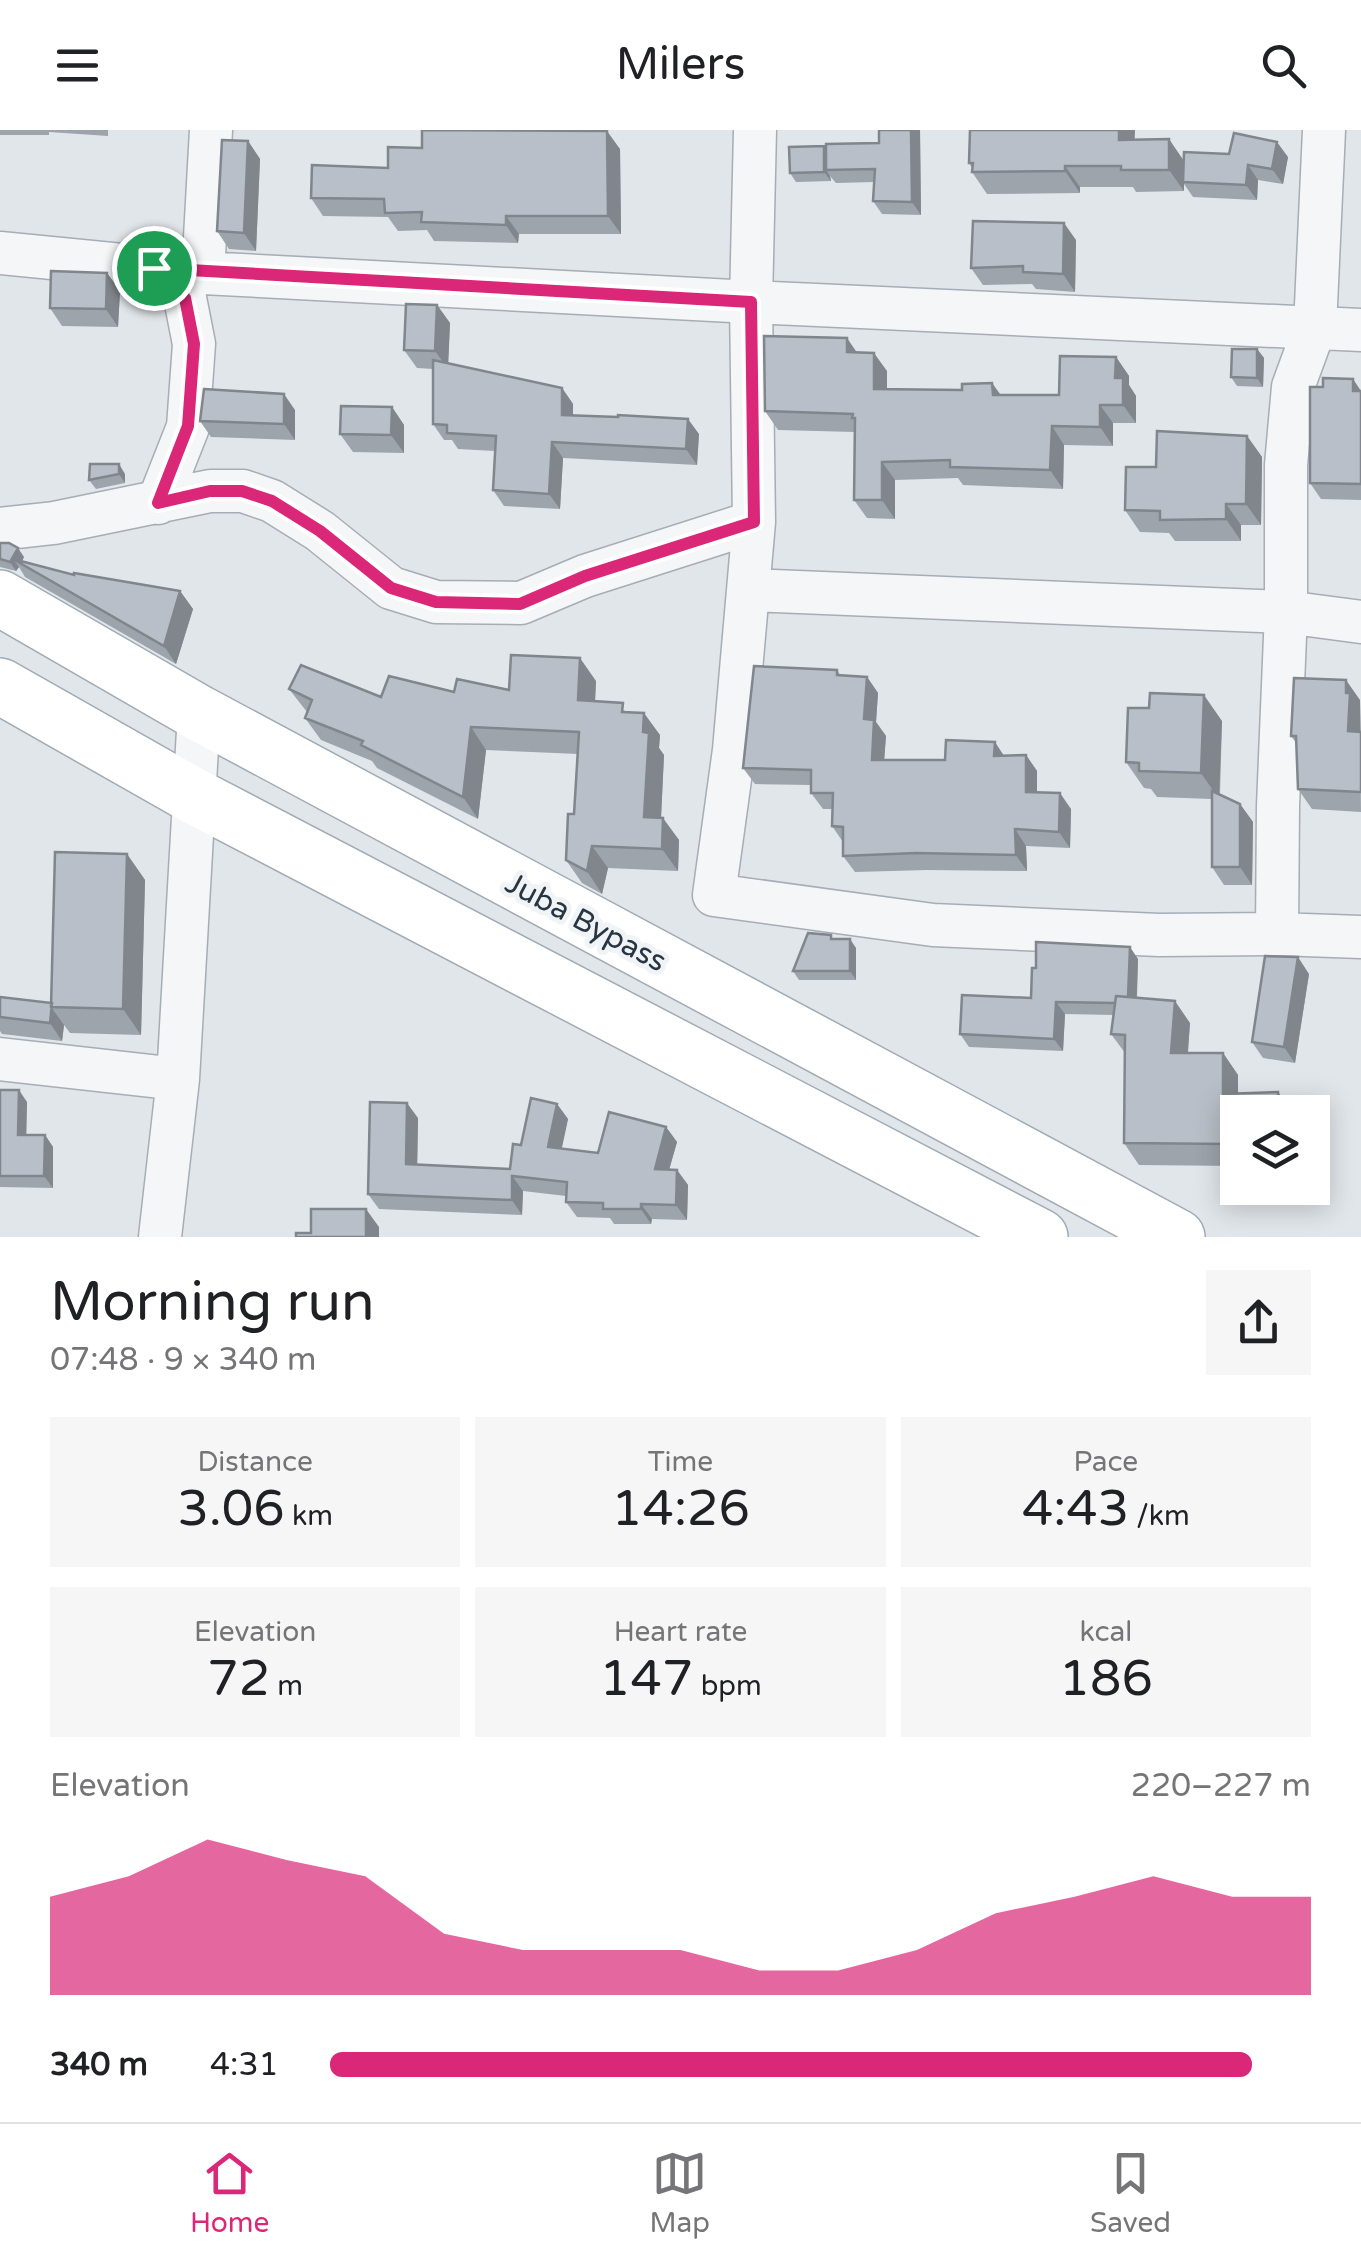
<!DOCTYPE html>
<meta charset="utf-8">
<style>
body{margin:0;font-family:"Varela Round",sans-serif;background:#f6f6f6;color:#202124;height:100vh;display:flex;flex-direction:column;font-size:38px;white-space:nowrap}
*{box-sizing:border-box;margin:0}
p{font-size:32px;color:#757577}
.icon{flex:none;width:55px;height:55px;fill:none;stroke:currentColor;stroke-width:2;stroke-linecap:round;stroke-linejoin:round}
.map{position:relative;height:1107px;overflow:hidden}
.panel{display:flex;flex-direction:column;background:#fff;flex:1}
.panel>*{flex:none}
.tools{position:absolute;left:1220px;top:965px;display:grid;gap:20px}
.tools a{display:grid;place-items:center;width:110px;height:110px;border-radius:0px;background:#fff;box-shadow:0 5px 25px #0003;font-size:50px}
.pin{position:absolute;display:grid;place-items:center;width:85px;height:85px;color:#fff;margin:-42px;border:5px solid #fff;border-radius:50%;box-shadow:0 2px 10px #0007}
.round{display:grid;place-items:center;flex:none;width:105px;height:105px;border-radius:0px;background:#f6f6f6}
.headline{display:flex;align-items:center;justify-content:space-between;height:170px;padding:0 50px}
h1{font-size:55px;font-weight:600;line-height:75px}
.stats{display:grid;grid-template-columns:repeat(3,1fr);gap:15px;height:170px;padding:10px 50px}
.stats div{display:grid;align-content:center;border-radius:0px;background:#f6f6f6;text-align:center}
.stats b{font-size:50px;font-weight:600}
.stats small{font-size:28px;font-weight:400}
.stats p{font-size:28px}
.chart{height:280px;padding:20px 50px}
.chart p{display:flex;justify-content:space-between}
.chart svg{width:100%;height:180px;margin-top:10px;fill:#db2777;opacity:.7}
ul{padding:0 50px;list-style:none;font-size:32px}
li{display:grid;grid-template-columns:160px 120px 1fr;align-items:center;height:75px}
li i{height:25px;border-radius:12px;background:#db2777}
header{display:flex;justify-content:space-between;align-items:center;height:130px;padding:0 50px;background:#fff;font-size:45px;font-weight:600}
.tab-bar{display:flex;justify-content:space-around;align-items:center;height:140px;border-top:2px solid #e0e0e0;background:#fff;font-size:28px;color:#757577}
.tab-bar a{display:grid;justify-items:center;gap:5px}
.tab-bar .selected{color:#db2777}
.map>svg:first-child{display:block}
.lines{fill:none;stroke-linecap:round;stroke-linejoin:round}
.minor-casing{stroke:#a6adb5;stroke-width:45}
.major-casing{stroke:#a0abb6;stroke-width:58}
.minor{stroke:#f4f6f8;stroke-width:42}
.major{stroke:#fff;stroke-width:55}
.wall{fill:#9ea4ac}
.shaded-wall{fill:#81868c}
.building{fill:#b8bfc8;stroke:#81868c;stroke-width:2.5}
.route-casing{stroke:#fff;stroke-width:20}
.route{stroke:#db2777;stroke-width:12}
.labels{text-anchor:middle;stroke-width:10;stroke-linejoin:round;paint-order:stroke}
.street-label{font-size:30px;fill:#283543;stroke:#f1f4f7}
</style>
<header><svg class="icon" aria-label="menu" viewBox="0 0 24 24"><path d="M4 6h16M4 12h16M4 18h16"/></svg>Milers<svg class="icon" aria-label="search" viewBox="0 0 24 24"><circle cx="10" cy="10" r="6"/><path d="M15 15l6 6"/></svg></header>
<div class="map">
<svg width="1361" height="1107" viewBox="0 0 1361 1107">
<rect width="100%" height="100%" fill="#e1e6ea"/>
<g class="lines">
<g class="minor-casing">
<path id="minor" d="M 755,0 L 751,172 L 754,392 L 734,620 L 714,765 L 933,795 L 1159,805 L 1277,804 L 1278,676 L 1286,482 L 1286,335 L 1293,257 L 1315,197 L 1324,0
M 0,123 L 203,143 L 751,172 L 1361,200
M 154,138 L 185,168 L 194,214 L 188,297 L 158,373
M 203,143 L 211,0
M 0,399 L 54,393 L 210,361 L 243,361 L 272,371 L 320,401 L 391,458 L 436,472 L 521,473 L 585,446 L 754,392
M 749,460 L 1286,482 L 1361,492
M 1277,804 L 1361,807
M 0,929 L 178,949
M 160,1107 L 178,949 L 199,583"/>
</g>
<g class="major-casing">
<path id="major" d="M 0,468 L 199,583 L 1177,1107
M 0,556 L 194,666 L 1040,1107"/>
</g>
<use href="#minor" class="minor"/>
<use href="#major" class="major"/>
</g>
<path class="wall" d="M 0,0 L 108,0 L 108,6 L 49,2 L 49,5 L 0,5 Z
M 595,0 L 620,19 L 621,104 L 519,104 L 518,113 L 434,111 L 427,100 L 398,101 L 388,87 L 323,86 L 311,68 L 388,38 L 422,18 Z
M 879,0 L 920,0 L 921,85 L 882,84 L 873,71 L 874,52 L 836,53 L 830,46 L 831,51 L 796,52 L 790,43 L 824,16 L 826,20 L 879,13 Z
M 1134,9 L 1184,30 L 1288,27 L 1283,54 L 1258,50 L 1257,70 L 1193,67 L 1184,54 L 1184,61 L 1136,62 L 1133,57 L 1080,57 L 1080,63 L 987,64 L 972,42 L 972,38 L 969,33 Z
M 248,11 L 260,29 L 256,121 L 229,119 L 217,101 Z
M 1076,110 L 1075,162 L 1036,159 L 1032,154 L 983,155 L 971,138 Z
M 107,143 L 120,161 L 118,197 L 62,196 L 50,178 Z
M 437,175 L 450,193 L 448,233 L 562,258 L 573,274 L 573,285 L 699,304 L 697,335 L 563,328 L 560,379 L 504,376 L 493,360 L 495,321 L 458,319 L 452,310 L 444,310 L 433,294 L 433,239 L 417,238 L 404,220 Z
M 1257,219 L 1264,228 L 1263,257 L 1237,256 L 1231,247 Z
M 857,222 L 887,241 L 887,259 L 962,260 L 992,253 L 1001,265 L 1059,265 L 1116,227 L 1129,246 L 1129,255 L 1136,266 L 1136,293 L 1113,293 L 1113,316 L 1064,315 L 1063,359 L 963,355 L 958,348 L 895,350 L 895,389 L 867,388 L 854,370 L 855,302 L 778,300 L 765,281 Z
M 1361,261 L 1361,370 L 1321,369 L 1310,353 Z
M 392,277 L 404,295 L 404,323 L 353,322 L 340,304 Z
M 295,280 L 295,310 L 211,307 L 200,291 Z
M 1247,306 L 1262,327 L 1261,395 L 1241,395 L 1241,411 L 1175,411 L 1169,403 L 1140,402 L 1125,380 L 1156,337 Z
M 90,334 L 125,344 L 125,353 L 96,359 L 89,350 Z
M 0,413 L 24,427 L 22,431 L 74,445 L 180,461 L 193,479 L 176,534 L 25,447 L 19,437 L 16,441 L 0,437 Z
M 837,540 L 841,546 L 867,547 L 878,563 L 876,592 L 886,606 L 884,630 L 945,630 L 1026,625 L 1037,641 L 1037,662 L 1071,679 L 1070,718 L 1026,716 L 1027,741 L 927,740 L 855,742 L 843,726 L 843,712 L 832,696 L 833,679 L 823,679 L 811,663 L 811,655 L 755,654 L 743,638 Z
M 596,551 L 595,571 L 629,582 L 660,605 L 659,618 L 664,625 L 661,688 L 679,710 L 678,741 L 608,738 L 602,764 L 582,753 L 566,730 L 574,684 L 578,624 L 486,620 L 478,689 L 377,638 L 372,631 L 321,610 L 305,588 L 307,582 L 289,559 L 381,567 L 509,560 Z
M 1360,570 L 1361,682 L 1312,679 L 1298,659 L 1297,614 L 1291,606 Z
M 1222,591 L 1220,664 L 1240,674 L 1253,692 L 1252,755 L 1224,755 L 1212,737 L 1212,669 L 1157,667 L 1151,659 L 1144,658 L 1126,632 Z
M 127,724 L 145,750 L 141,905 L 70,903 L 64,895 L 62,911 L 2,904 L 0,901 L 0,887 L 51,873 Z
M 834,809 L 856,818 L 856,850 L 799,850 L 793,841 Z
M 1138,829 L 1137,868 L 1190,893 L 1188,923 L 1223,923 L 1238,945 L 1238,964 L 1278,962 L 1292,982 L 1238,982 L 1238,1036 L 1139,1035 L 1124,1013 L 1125,923 L 1111,904 L 1114,885 L 1065,884 L 1063,921 L 969,917 L 960,904 L 1031,868 Z
M 1309,844 L 1295,933 L 1263,928 L 1252,912 Z
M 0,960 L 27,972 L 26,1005 L 45,1005 L 53,1017 L 53,1058 L 0,1057 Z
M 557,974 L 568,989 L 561,1019 L 598,1023 L 666,997 L 677,1012 L 669,1040 L 677,1040 L 688,1055 L 687,1090 L 652,1089 L 651,1094 L 614,1094 L 610,1088 L 577,1087 L 566,1072 L 566,1066 L 523,1061 L 522,1085 L 379,1079 L 368,1064 L 418,988 L 417,1035 L 510,1039 L 521,1015 Z"/>
<path class="shaded-wall" d="M 911,0 L 920,0 L 921,85 L 912,72 Z
M 1119,0 L 1135,0 L 1134,31 L 1119,10 Z
M 607,1 L 620,19 L 621,104 L 608,86 Z
M 1169,9 L 1184,31 L 1184,61 L 1169,40 Z
M 248,11 L 260,29 L 256,121 L 244,103 Z
M 1277,12 L 1288,27 L 1283,54 L 1272,39 Z
M 824,16 L 830,26 L 826,40 L 830,46 L 831,51 L 824,42 Z
M 1248,35 L 1258,50 L 1257,70 L 1246,55 Z
M 1065,36 L 1080,57 L 1080,63 L 1065,41 Z
M 506,86 L 519,104 L 518,113 L 506,95 Z
M 1064,93 L 1076,110 L 1075,162 L 1063,144 Z
M 107,143 L 120,161 L 118,197 L 106,179 Z
M 437,175 L 450,193 L 448,239 L 435,221 Z
M 847,208 L 860,227 L 847,222 Z
M 1257,219 L 1264,228 L 1263,257 L 1257,248 Z
M 874,223 L 887,241 L 887,278 L 874,259 Z
M 1116,227 L 1129,246 L 1129,255 L 1136,266 L 1136,293 L 1123,275 L 1115,248 Z
M 1353,249 L 1361,261 L 1353,261 Z
M 992,253 L 1005,272 L 993,265 Z
M 562,258 L 573,274 L 573,301 L 562,285 Z
M 284,264 L 295,280 L 295,310 L 284,294 Z
M 1100,275 L 1113,293 L 1113,316 L 1100,297 Z
M 392,277 L 404,295 L 404,323 L 391,305 Z
M 688,289 L 699,304 L 697,335 L 686,319 Z
M 1052,296 L 1064,315 L 1063,359 L 1050,340 Z
M 1247,306 L 1262,327 L 1261,395 L 1246,374 Z
M 552,312 L 563,328 L 560,379 L 549,364 Z
M 882,332 L 895,350 L 895,389 L 882,370 Z
M 119,334 L 125,344 L 125,353 L 119,344 Z
M 1226,374 L 1241,395 L 1241,411 L 1226,389 Z
M 18,418 L 24,427 L 21,433 L 13,429 L 19,437 L 16,441 L 10,432 Z
M 180,461 L 193,479 L 176,534 L 164,516 Z
M 580,528 L 596,551 L 594,592 L 578,570 Z
M 867,547 L 878,563 L 876,592 L 886,606 L 883,646 L 872,630 L 864,589 Z
M 1346,550 L 1360,570 L 1361,620 L 1348,601 Z
M 1204,565 L 1222,591 L 1219,669 L 1201,643 Z
M 644,583 L 660,605 L 659,618 L 664,625 L 660,709 L 644,687 Z
M 471,597 L 486,620 L 478,689 L 463,667 Z
M 995,612 L 1006,629 L 994,626 Z
M 1026,625 L 1037,641 L 1037,678 L 1026,662 Z
M 1060,663 L 1071,679 L 1070,718 L 1059,702 Z
M 1240,674 L 1253,692 L 1252,755 L 1240,737 Z
M 663,688 L 679,710 L 678,741 L 662,719 Z
M 1015,699 L 1026,716 L 1027,741 L 1016,725 Z
M 592,716 L 608,738 L 602,764 L 587,741 Z
M 127,724 L 145,750 L 141,905 L 123,879 Z
M 850,809 L 856,818 L 856,850 L 850,841 Z
M 1130,817 L 1138,829 L 1136,886 L 1128,873 Z
M 1298,827 L 1309,844 L 1295,933 L 1284,917 Z
M 1175,871 L 1190,893 L 1186,944 L 1171,923 Z
M 1056,872 L 1065,884 L 1063,921 L 1054,909 Z
M 51,877 L 64,895 L 62,911 L 50,893 Z
M 1223,923 L 1238,945 L 1238,985 L 1223,964 Z
M 19,960 L 27,972 L 26,1017 L 18,1005 Z
M 1278,962 L 1292,982 L 1279,982 Z
M 407,973 L 418,988 L 417,1049 L 406,1034 Z
M 557,974 L 568,989 L 559,1032 L 548,1017 Z
M 1222,993 L 1238,1015 L 1237,1027 L 1228,1014 L 1222,1010 Z
M 666,997 L 677,1012 L 665,1054 L 655,1039 Z
M 45,1005 L 53,1017 L 53,1058 L 44,1046 Z
M 677,1040 L 688,1055 L 687,1090 L 676,1075 Z
M 512,1046 L 523,1061 L 522,1085 L 512,1070 Z
M 641,1074 L 652,1089 L 651,1094 L 641,1079 Z
M 366,1079 L 379,1097 L 379,1107 L 366,1107 Z"/>
<path class="building" d="M 422,0 L 607,1 L 608,86 L 506,86 L 506,95 L 421,92 L 422,82 L 385,83 L 384,69 L 311,68 L 312,35 L 388,38 L 388,17 L 422,18 Z
M 879,0 L 911,0 L 912,72 L 873,71 L 875,39 L 826,40 L 826,14 L 879,13 Z
M 970,0 L 1119,0 L 1119,10 L 1169,9 L 1169,40 L 1121,40 L 1121,36 L 1065,36 L 1065,41 L 972,42 L 973,33 L 969,33 Z
M 1234,3 L 1277,12 L 1272,39 L 1248,35 L 1246,55 L 1183,52 L 1184,22 L 1229,24 Z
M 222,10 L 248,11 L 244,103 L 217,101 Z
M 824,16 L 824,42 L 790,43 L 789,17 Z
M 973,91 L 1064,93 L 1063,144 L 1023,142 L 1023,136 L 971,138 Z
M 51,141 L 107,143 L 106,179 L 50,178 Z
M 406,174 L 437,175 L 435,221 L 404,220 Z
M 764,206 L 847,208 L 847,222 L 874,223 L 874,259 L 962,260 L 962,254 L 992,253 L 993,265 L 1059,265 L 1060,226 L 1116,227 L 1115,248 L 1123,248 L 1123,275 L 1100,275 L 1100,297 L 1052,296 L 1050,340 L 950,337 L 950,330 L 882,332 L 882,370 L 854,370 L 855,288 L 852,288 L 853,284 L 765,281 Z
M 1232,219 L 1257,219 L 1257,248 L 1231,247 Z
M 433,230 L 562,258 L 562,285 L 618,287 L 618,285 L 688,289 L 686,319 L 552,312 L 549,364 L 493,360 L 496,306 L 447,303 L 447,295 L 433,294 Z
M 1323,248 L 1353,249 L 1353,261 L 1361,261 L 1361,354 L 1310,353 L 1310,257 L 1323,257 Z
M 204,259 L 284,264 L 284,294 L 200,291 Z
M 341,276 L 392,277 L 391,305 L 340,304 Z
M 1157,301 L 1247,306 L 1246,374 L 1226,374 L 1226,389 L 1160,390 L 1160,381 L 1125,380 L 1126,337 L 1156,337 Z
M 90,334 L 119,334 L 119,344 L 89,350 Z
M 0,413 L 9,413 L 18,418 L 10,432 L 0,429 Z
M 13,429 L 74,445 L 74,443 L 180,461 L 164,516 Z
M 511,525 L 580,528 L 578,570 L 623,573 L 622,582 L 644,583 L 643,602 L 649,603 L 644,687 L 663,688 L 662,719 L 592,716 L 587,741 L 566,730 L 568,684 L 574,684 L 579,602 L 471,597 L 463,667 L 361,615 L 363,611 L 305,588 L 312,570 L 289,559 L 301,535 L 381,567 L 389,546 L 454,562 L 457,549 L 509,560 Z
M 754,536 L 837,540 L 837,545 L 867,547 L 864,589 L 874,590 L 872,630 L 945,630 L 946,610 L 995,612 L 994,626 L 1026,625 L 1026,662 L 1060,663 L 1059,702 L 1015,699 L 1016,725 L 916,723 L 843,726 L 843,697 L 832,696 L 833,663 L 811,663 L 811,640 L 743,638 Z
M 1294,548 L 1346,550 L 1346,563 L 1350,563 L 1348,601 L 1361,602 L 1361,662 L 1298,659 L 1296,606 L 1291,606 Z
M 1150,563 L 1204,565 L 1201,643 L 1139,641 L 1139,633 L 1126,632 L 1128,578 L 1149,578 Z
M 1212,661 L 1240,674 L 1240,737 L 1212,737 Z
M 55,722 L 127,724 L 123,879 L 51,877 Z
M 808,803 L 831,805 L 831,809 L 850,809 L 850,841 L 793,841 Z
M 1036,812 L 1130,817 L 1128,867 L 1116,866 L 1115,873 L 1056,872 L 1054,909 L 960,904 L 962,865 L 1031,868 L 1032,838 L 1036,838 Z
M 1265,826 L 1298,827 L 1284,917 L 1252,912 Z
M 1116,866 L 1175,871 L 1171,923 L 1223,923 L 1223,964 L 1278,962 L 1279,982 L 1238,982 L 1238,992 L 1222,993 L 1222,1010 L 1228,1014 L 1124,1013 L 1125,905 L 1111,904 Z
M 0,867 L 52,873 L 50,893 L 0,887 Z
M 0,960 L 19,960 L 18,1005 L 45,1005 L 44,1046 L 0,1046 Z
M 531,968 L 557,974 L 548,1017 L 598,1023 L 609,982 L 666,997 L 655,1039 L 677,1040 L 676,1075 L 641,1074 L 641,1079 L 603,1079 L 603,1073 L 566,1072 L 567,1052 L 512,1046 L 512,1070 L 368,1064 L 370,972 L 407,973 L 406,1034 L 510,1039 L 513,1014 L 521,1015 Z
M 311,1079 L 366,1079 L 366,1107 L 296,1107 L 296,1103 L 311,1103 Z"/>
<g class="lines">
<g class="route-casing">
<path id="route" d="M 154,138 L 751,172 L 754,392 L 585,446 L 520,474 L 436,472 L 391,458 L 320,401 L 272,371 L 242,361 L 210,361 L 158,373 L 188,296 L 194,214 L 185,168 Z"/>
</g>
<use href="#route" class="route"/>
</g>
<g class="labels">
<g class="street-label">
<text transform="translate(586 792) rotate(28)" y="10">Juba Bypass</text>
</g>
</g>
</svg>
<div class="tools">
<a><svg class="icon" aria-label="layers" viewBox="0 0 24 24"><path d="M12 4l9 5-9 5-9-5zM3 14l9 5 9-5"/></svg></a>
</div>
<div class="pin" style="left:154px;top:138px;background:#1e9e55"><svg class="icon" aria-label="arrive" viewBox="0 0 24 24"><path d="M6 21V4h12l-3 4 3 4H6"/></svg></div>
</div>
<section class="panel">
<div class="headline"><div><h1>Morning run</h1><p>07:48 · 9 × 340 m</p></div><a class="round"><svg class="icon" aria-label="share" viewBox="0 0 24 24"><path d="M12 15V3M7 8l5-5 5 5M5 13v7h14v-7"/></svg></a></div>
<div class="stats">
<div><p>Distance</p><b>3.06<small> km</small></b></div>
<div><p>Time</p><b>14:26</b></div>
<div><p>Pace</p><b>4:43<small> /km</small></b></div>
</div>
<div class="stats">
<div><p>Elevation</p><b>72<small> m</small></b></div>
<div><p>Heart rate</p><b>147<small> bpm</small></b></div>
<div><p>kcal</p><b>186</b></div>
</div>
<div class="chart"><p><span>Elevation</span>220–227 m</p>
<svg viewBox="0 0 160 44" preserveAspectRatio="none"><path d="M0 44V20L10 15L20 6L30 11L40 15L50 29L60 33L70 33L80 33L90 38L100 38L110 33L120 24L130 20L140 15L150 20L160 20V44z"/></svg>
</div>
<ul>
<li><b>340 m</b>4:31<i style="width:94%"></i></li>
</ul>
</section>
<nav class="tab-bar">
<a class="selected"><svg class="icon" aria-label="home" viewBox="0 0 24 24"><path d="M3 11l9-7 9 7M6 9v11h12V9"/></svg>Home</a>
<a><svg class="icon" aria-label="map" viewBox="0 0 24 24"><path d="M3 6l6-2 6 2 6-2v14l-6 2-6-2-6 2zM9 4v14M15 6v14"/></svg>Map</a>
<a><svg class="icon" aria-label="saved" viewBox="0 0 24 24"><path d="M7 4h10v16l-5-4-5 4z"/></svg>Saved</a>
</nav>
